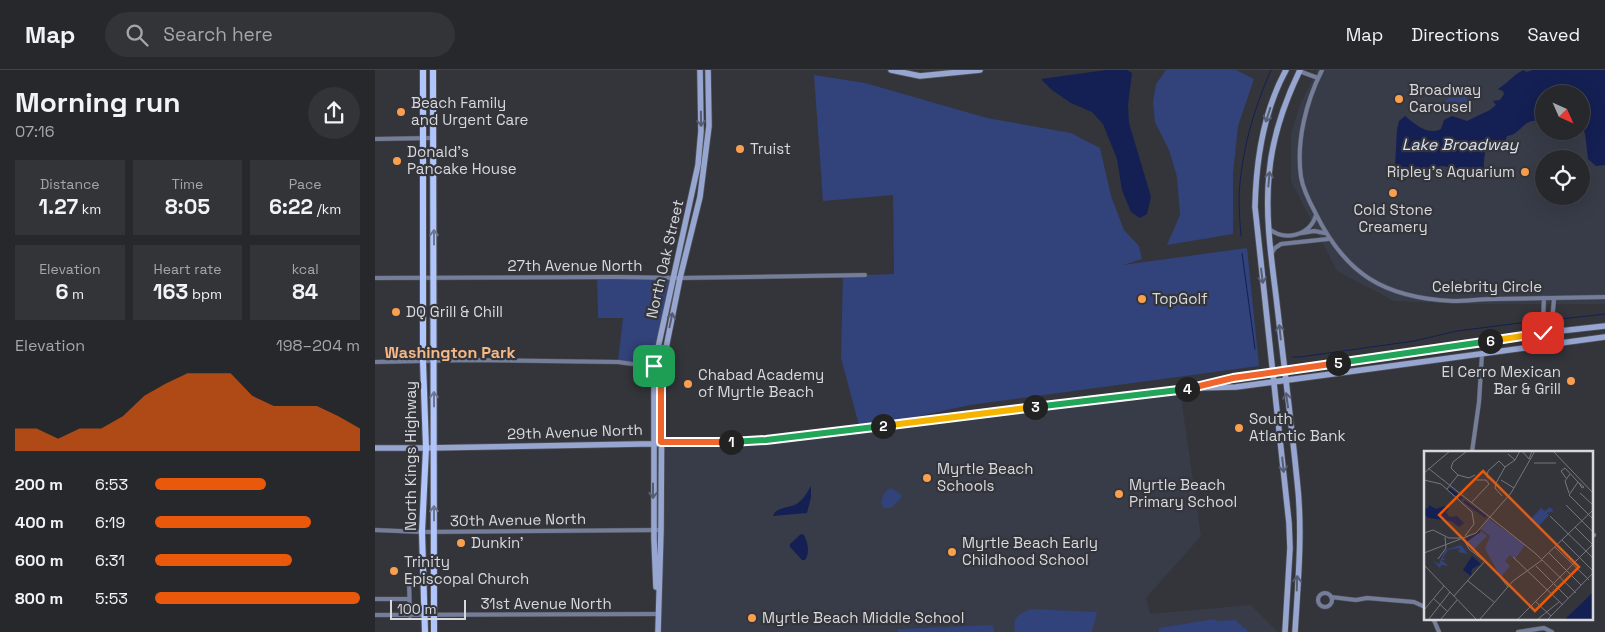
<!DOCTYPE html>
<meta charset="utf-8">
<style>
body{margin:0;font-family:"Space Grotesk",sans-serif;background:#323438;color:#f1f3f6;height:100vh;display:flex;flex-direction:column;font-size:19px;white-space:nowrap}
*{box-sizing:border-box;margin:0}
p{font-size:16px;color:#a4a6a9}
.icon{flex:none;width:28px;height:28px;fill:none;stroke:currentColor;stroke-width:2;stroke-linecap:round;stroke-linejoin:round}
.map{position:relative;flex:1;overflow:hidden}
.drawer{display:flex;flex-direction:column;background:#26282c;width:375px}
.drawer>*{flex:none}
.needle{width:32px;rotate:135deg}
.fabs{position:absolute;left:1160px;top:15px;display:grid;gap:10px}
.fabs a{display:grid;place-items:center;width:55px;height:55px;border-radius:50%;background:#26282c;box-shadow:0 5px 20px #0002,0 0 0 1px #424448;font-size:25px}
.scale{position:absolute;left:15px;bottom:12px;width:76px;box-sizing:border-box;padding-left:5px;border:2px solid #d7d9dd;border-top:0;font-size:14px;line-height:18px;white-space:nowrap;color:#d7d9dd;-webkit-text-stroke:4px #33353b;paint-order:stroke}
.pin{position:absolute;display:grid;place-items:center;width:42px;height:42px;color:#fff;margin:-21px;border-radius:10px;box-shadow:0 2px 8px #0006}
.km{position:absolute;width:25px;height:25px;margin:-12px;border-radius:50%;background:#222;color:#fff;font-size:14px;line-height:25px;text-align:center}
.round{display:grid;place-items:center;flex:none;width:52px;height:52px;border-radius:26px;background:#323438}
.headline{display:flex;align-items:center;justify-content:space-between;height:85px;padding:0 15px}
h1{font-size:28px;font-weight:700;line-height:38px}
.stats{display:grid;grid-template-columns:repeat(3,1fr);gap:8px;height:85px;padding:5px 15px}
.stats div{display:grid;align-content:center;border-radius:0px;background:#323438;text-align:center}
.stats b{font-size:21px;font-weight:700}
.stats small{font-size:14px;font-weight:400}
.stats p{font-size:14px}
.chart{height:140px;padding:10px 15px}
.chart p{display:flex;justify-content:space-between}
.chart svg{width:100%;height:90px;margin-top:5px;fill:#ea580c;opacity:.7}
ul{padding:0 15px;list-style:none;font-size:16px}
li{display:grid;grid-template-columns:80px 60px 1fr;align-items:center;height:38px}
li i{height:12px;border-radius:6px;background:#ea580c}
header{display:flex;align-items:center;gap:30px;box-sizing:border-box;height:70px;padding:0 25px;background:#26282c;border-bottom:1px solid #424448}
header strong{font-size:24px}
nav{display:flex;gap:28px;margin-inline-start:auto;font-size:18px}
.search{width:350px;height:45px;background:#323438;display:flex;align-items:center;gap:12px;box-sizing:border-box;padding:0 18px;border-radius:28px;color:#a4a6a9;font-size:19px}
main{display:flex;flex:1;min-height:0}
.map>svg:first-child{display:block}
.built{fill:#383c48;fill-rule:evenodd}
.green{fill:#32427a}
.water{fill:#141f53}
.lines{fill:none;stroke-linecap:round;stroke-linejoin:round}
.stream{stroke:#141f53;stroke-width:1}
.street-casing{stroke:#515358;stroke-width:5}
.secondary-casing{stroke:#515358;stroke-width:7}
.primary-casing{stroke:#515358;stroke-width:8}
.street{stroke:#747d99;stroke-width:4}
.secondary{stroke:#97a6d1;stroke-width:5.5}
.primary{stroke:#b1c5fd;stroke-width:6}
.oneway{stroke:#565d70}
.oneway2{stroke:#6c7692}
.split-1-casing{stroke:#fff;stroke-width:10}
.split-2-casing{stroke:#fff;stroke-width:10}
.split-3-casing{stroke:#fff;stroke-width:10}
.split-4-casing{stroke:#fff;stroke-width:10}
.split-5-casing{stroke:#fff;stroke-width:10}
.split-6-casing{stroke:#fff;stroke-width:10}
.split-7-casing{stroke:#fff;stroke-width:10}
.split-1{stroke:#f0652b;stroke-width:6}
.split-2{stroke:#22a559;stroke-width:6}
.split-3{stroke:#f5b400;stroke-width:6}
.split-4{stroke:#22a559;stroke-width:6}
.split-5{stroke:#f0652b;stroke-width:6}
.split-6{stroke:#22a559;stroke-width:6}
.split-7{stroke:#f5b400;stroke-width:6}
.poi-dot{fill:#fa9f4e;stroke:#33353b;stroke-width:2}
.labels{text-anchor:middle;stroke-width:4.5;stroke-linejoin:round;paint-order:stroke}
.poi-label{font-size:15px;fill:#d7d9dd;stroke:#33353b;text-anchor:start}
.street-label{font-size:15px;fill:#d7d9dd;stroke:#33353b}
.water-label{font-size:16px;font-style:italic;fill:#dbe2f3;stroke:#33353b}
.neighbourhood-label{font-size:16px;font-weight:bold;fill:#f8b884;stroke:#33353b}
.inset-river{fill:none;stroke:#141f53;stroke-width:2.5}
.inset-road{fill:none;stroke:#75777c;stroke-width:1}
.view{fill:#e8590c;fill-opacity:0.15;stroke:#e8590c;stroke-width:2.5}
.inset-edge{fill:none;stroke:#d7d9dd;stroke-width:2.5}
</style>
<header>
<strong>Map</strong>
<div class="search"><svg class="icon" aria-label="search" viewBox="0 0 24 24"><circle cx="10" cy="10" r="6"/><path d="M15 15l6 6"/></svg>Search here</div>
<nav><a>Map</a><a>Directions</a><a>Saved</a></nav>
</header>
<main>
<section class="drawer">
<div class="headline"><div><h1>Morning run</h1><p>07:16</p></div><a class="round"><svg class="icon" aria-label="share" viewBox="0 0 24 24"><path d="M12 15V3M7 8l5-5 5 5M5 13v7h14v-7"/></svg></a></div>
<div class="stats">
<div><p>Distance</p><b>1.27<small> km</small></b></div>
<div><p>Time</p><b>8:05</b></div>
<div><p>Pace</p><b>6:22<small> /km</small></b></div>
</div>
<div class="stats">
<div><p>Elevation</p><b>6<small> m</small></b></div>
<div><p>Heart rate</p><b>163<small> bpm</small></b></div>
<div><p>kcal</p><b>84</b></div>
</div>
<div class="chart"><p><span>Elevation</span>198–204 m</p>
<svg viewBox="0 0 160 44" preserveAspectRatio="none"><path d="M0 44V33L10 33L20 38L30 33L40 33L50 27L60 17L70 11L80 6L90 6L100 6L110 17L120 22L130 22L140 22L150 27L160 33V44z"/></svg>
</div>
<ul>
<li><b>200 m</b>6:53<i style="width:54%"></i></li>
<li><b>400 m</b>6:19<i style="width:76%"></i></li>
<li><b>600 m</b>6:31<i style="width:67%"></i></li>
<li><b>800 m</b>5:53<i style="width:100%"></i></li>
</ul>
</section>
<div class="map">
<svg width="1230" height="562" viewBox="0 0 1230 562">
<rect width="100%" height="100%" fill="#33353b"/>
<path class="built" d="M 942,0 L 1230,0 L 1230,234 L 1093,234 L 1019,231 L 962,201 L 916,111 L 916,64 L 925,35 ZM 1169,24 L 1206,24 L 1206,61 L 1169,61 ZM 1169,89 L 1206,89 L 1206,126 L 1169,126 Z
M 805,320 L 826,466 L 771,528 L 775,544 L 876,535 L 903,562 L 283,562 L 286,373 L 373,372 Z"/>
<path class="green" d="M 791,0 L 861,0 L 879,9 L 863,56 L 858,104 L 858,164 L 792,175 L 805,145 L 802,107 L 794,80 L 780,52 L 778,31 L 781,14 Z
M 439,5 L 490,13 L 612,48 L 696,63 L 725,78 L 736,126 L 749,160 L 764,176 L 767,189 L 748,195 L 872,178 L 884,296 L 595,335 L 485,359 L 466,288 L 468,206 L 519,204 L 518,125 L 448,131 Z
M 1081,23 L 1090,25 L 1096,32 L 1071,44 C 1067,35 1071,26 1081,23 Z
M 222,207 L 298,208 L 279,296 L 243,292 L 248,248 L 223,248 Z
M 516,418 L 525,424 L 527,427 L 516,438 L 509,438 L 506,432 C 508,425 509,421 516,418 Z
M 656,539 L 722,542 L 717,562 L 640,562 C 637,546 643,545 656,539 Z
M 840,549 L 841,551 L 860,550 L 872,560 L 872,562 L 784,562 L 784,558 Z
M 618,555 L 619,562 L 523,562 L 523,559 Z"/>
<path class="water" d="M 731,0 L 752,0 L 757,3 L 753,35 L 754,53 L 776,127 L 772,144 L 765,148 L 756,142 L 747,120 L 742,89 L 728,54 L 717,42 L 696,33 L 677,20 L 666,9 Z
M 1149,0 L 1151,2 L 1158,0 L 1230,0 L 1230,95 L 1221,96 L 1213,89 L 1210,63 L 1206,59 L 1206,24 L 1169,24 L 1169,50 C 1144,49 1149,63 1132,66 L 1129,74 C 1106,67 1109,93 1109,108 L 1084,109 L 1084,101 L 1074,101 L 1075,97 L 1066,96 L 1052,101 C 1040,94 1034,98 1030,111 L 1022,110 L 1020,96 L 1022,60 L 1024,51 L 1030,46 C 1040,54 1053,66 1066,59 L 1069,50 L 1077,46 L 1092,51 L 1115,40 L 1121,35 L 1118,31 L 1125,30 L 1129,24 L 1128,21 L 1123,19 C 1132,14 1140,3 1149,0 Z
M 436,416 L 436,427 L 432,443 L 398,446 C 402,436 414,439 423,433 C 429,429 432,422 436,416 Z
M 426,464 L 429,465 C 433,473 435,483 430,490 L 427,490 L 415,477 L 415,474 Z"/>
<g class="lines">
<path class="stream" d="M 866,166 C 865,153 864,140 864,127 C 866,83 878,41 896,0
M 867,183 L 880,279
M 1186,249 L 1230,244
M 918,287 L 925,287 L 1039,271 L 1082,261 L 1161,251"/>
<g class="street-casing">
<path id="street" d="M 947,0 C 931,32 921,71 926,107 C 928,119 934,131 940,142 C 970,204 1009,228 1078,231 C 1092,231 1106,229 1120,229 C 1157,228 1193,228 1230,227
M 924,1 L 943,8
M 0,69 L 58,68
M 893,158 C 909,172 935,166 941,145
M 927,163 L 939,161 L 950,163
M 896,184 L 900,178 L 906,174 L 953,169
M 0,208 L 241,207 L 305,208 L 490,205
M 1175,274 L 1179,229
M 1167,276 L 1169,228
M 0,292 L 93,290 L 243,292 L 287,298
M 1097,382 L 1104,332 L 1107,284
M 0,460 L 47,462 L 286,460
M 1216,465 L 1219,465
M 34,512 L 35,546
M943 530a7 7 0 1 1 14 0a7 7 0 1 1-14 0Z
M 956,527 L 981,530 L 992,528 L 1039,532 L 1050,537
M 0,529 L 34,529
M 0,545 L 283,544
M 1058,548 L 1064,562
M 1143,562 L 1169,558 L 1177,562"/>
</g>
<g class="secondary-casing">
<path id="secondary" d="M 516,0 L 545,6 L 605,0
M 829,315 L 858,308 L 1176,262 L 1230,256
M 0,378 L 51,378 L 373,372 L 817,318 L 861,317 L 1230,267
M 281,517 L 279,469 L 279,296 L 323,95 L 326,61 L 325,0
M 283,562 L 286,460 L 287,298 L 305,208 L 325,127 L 334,56 L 333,0
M 910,562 L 915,478 L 914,453 L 880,137 C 881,90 888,42 911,0
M 920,562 C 923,512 928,460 922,410 C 916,349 908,287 901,226 C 896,186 890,145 894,105 C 897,68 909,33 925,0"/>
</g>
<g class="primary-casing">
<path id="primary" d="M 48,0 L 48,291 L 51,378 L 47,462 L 50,562
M 58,0 L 59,562"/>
</g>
<use href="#street" class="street"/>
<use href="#secondary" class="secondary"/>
<use href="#primary" class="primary"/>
</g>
<defs><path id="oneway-shaft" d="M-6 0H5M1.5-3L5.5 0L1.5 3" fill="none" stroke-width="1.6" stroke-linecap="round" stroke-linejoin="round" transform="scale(1.25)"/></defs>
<g class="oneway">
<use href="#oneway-shaft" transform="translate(893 45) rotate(108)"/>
<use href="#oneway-shaft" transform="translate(326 49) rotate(89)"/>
<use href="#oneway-shaft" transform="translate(894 109) rotate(-85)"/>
<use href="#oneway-shaft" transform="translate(887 206) rotate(83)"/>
<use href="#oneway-shaft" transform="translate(296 250) rotate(-78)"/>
<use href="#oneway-shaft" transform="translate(905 262) rotate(-96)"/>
<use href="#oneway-shaft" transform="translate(912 330) rotate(-98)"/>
<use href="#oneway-shaft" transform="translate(908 395) rotate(84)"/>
<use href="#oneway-shaft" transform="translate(278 421) rotate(90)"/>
<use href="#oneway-shaft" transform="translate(922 513) rotate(-88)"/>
</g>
<g class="oneway2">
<use href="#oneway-shaft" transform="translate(59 167) rotate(-90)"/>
<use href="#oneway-shaft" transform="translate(59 329) rotate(-90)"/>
<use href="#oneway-shaft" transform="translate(59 443) rotate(-90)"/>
</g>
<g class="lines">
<g class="split-1-casing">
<path id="split-1" d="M 279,296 L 286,298 L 286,372 L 356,372"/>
</g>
<g class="split-2-casing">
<path id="split-2" d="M 356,372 L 391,370 L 508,356"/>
</g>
<g class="split-3-casing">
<path id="split-3" d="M 508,356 L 660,337"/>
</g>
<g class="split-4-casing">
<path id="split-4" d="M 660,337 L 812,319"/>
</g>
<g class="split-5-casing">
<path id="split-5" d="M 812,319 L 858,308 L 963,293"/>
</g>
<g class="split-6-casing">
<path id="split-6" d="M 963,293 L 1115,271"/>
</g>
<g class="split-7-casing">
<path id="split-7" d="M 1115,271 L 1168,263"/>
</g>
<use href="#split-1" class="split-1"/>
<use href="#split-2" class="split-2"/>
<use href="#split-3" class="split-3"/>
<use href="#split-4" class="split-4"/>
<use href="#split-5" class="split-5"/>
<use href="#split-6" class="split-6"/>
<use href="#split-7" class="split-7"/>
</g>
<g class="poi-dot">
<circle cx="1024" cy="29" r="5"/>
<circle cx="26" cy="42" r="5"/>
<circle cx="365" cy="79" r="5"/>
<circle cx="22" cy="91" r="5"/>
<circle cx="1150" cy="102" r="5"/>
<circle cx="1018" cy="123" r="5"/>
<circle cx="767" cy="229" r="5"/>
<circle cx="21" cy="242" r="5"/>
<circle cx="1196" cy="311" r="5"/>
<circle cx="313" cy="314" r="5"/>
<circle cx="864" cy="358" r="5"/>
<circle cx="552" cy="408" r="5"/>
<circle cx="744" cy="424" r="5"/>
<circle cx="86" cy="473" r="5"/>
<circle cx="577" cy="482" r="5"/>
<circle cx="19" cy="501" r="5"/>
<circle cx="377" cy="548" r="5"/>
</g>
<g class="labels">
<g class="poi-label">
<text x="1034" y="25">Broadway<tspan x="1034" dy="17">Carousel</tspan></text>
<text x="36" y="38">Beach Family<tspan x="36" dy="17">and Urgent Care</tspan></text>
<text x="375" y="84">Truist</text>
<text x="32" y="87">Donald's<tspan x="32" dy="17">Pancake House</tspan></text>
<text x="1140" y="107" text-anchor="end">Ripley's Aquarium</text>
<text x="1018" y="145" text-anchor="middle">Cold Stone<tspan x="1018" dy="17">Creamery</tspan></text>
<text x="777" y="234">TopGolf</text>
<text x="31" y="247">DQ Grill &amp; Chill</text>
<text x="1186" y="307" text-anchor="end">El Cerro Mexican<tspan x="1186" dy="17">Bar &amp; Grill</tspan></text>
<text x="323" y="310">Chabad Academy<tspan x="323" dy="17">of Myrtle Beach</tspan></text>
<text x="874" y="354">South<tspan x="874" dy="17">Atlantic Bank</tspan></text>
<text x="562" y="404">Myrtle Beach<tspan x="562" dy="17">Schools</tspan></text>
<text x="754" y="420">Myrtle Beach<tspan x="754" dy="17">Primary School</tspan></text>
<text x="96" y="478">Dunkin'</text>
<text x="587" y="478">Myrtle Beach Early<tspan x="587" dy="17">Childhood School</tspan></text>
<text x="29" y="497">Trinity<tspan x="29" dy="17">Episcopal Church</tspan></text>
<text x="387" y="553">Myrtle Beach Middle School</text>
</g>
<g class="street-label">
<text transform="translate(290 189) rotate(-77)" y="5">North Oak Street</text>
<text x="200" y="201">27th Avenue North</text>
<text x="1112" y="222">Celebrity Circle</text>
<text transform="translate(200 362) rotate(-2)" y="5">29th Avenue North</text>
<text transform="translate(36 386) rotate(-90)" y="5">North Kings Highway</text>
<text transform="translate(143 450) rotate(-1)" y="5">30th Avenue North</text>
<text x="171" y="539">31st Avenue North</text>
</g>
<g class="water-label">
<text x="1085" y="80">Lake Broadway</text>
</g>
<g class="neighbourhood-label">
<text x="75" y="288">Washington Park</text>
</g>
</g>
<g transform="translate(1049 381)">
<rect width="169" height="169" fill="#33353b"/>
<path d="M 126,56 L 130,60 L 123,62 L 125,64 L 114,76 L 106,69 L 117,57 L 121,60 ZM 65,68 L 101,94 L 91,108 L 86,104 L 81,110 L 86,115 L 77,126 L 61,98 L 66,85 L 57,78 ZM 57,80 L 63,85 L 49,99 L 43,91 ZM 37,94 L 44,103 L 34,101 L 36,97 L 24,99 L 19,107 L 22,109 L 17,109 L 25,115 L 17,114 L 16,117 L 9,110 L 15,113 L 21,99 Z" fill="#32427a"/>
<path d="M 5,54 L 12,58 L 21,55 L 25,58 L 22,61 L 25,66 L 33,65 L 40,72 L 35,76 L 27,70 L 5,67 L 0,64 L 0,56 L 4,58 ZM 48,105 L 57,113 L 48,118 L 47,125 L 39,119 ZM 169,141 L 169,168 L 141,168 L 155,155 Z" fill="#141f53"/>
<path class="inset-river" d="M 25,38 L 38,48M 40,50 L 62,66M 41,90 L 56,80"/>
<path class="inset-road" d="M 43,0 L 29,11 L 27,17 L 34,24 L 45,27 L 51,24M 98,0 L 105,8 L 108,0M 129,0 L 169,42M 84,3 L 91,9 L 96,0M 110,12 L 132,12M 81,16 L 72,32 L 63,26 L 64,20 L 75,10 L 81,16 L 91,9M 4,17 L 111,102 L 152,142M 0,22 L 26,0M 142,27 L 137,20 L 141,17 L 154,31 L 145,44M 0,29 L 17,33 L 48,61 L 50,73 L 41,85M 77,29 L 90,37M 154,31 L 160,36 L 158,37 L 155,32M 72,32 L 71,37 L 78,45M 23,38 L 34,24M 145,42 L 141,30 L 146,23M 156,42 L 169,54M 145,44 L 169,68M 47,52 L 65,33 L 62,29 L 52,29M 142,54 L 169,81M 126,65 L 169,107M 151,76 L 169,94M 0,82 L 9,79 L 25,87 L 36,87M 39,87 L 45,98 L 69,117 L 84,136M 138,89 L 169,120M 131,96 L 165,129M 0,102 L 52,82 L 87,42 L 111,0M 125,102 L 157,134M 89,106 L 139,154M 14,108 L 22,97 L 21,86M 118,108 L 169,59M 0,114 L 52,168M 112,115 L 144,147M 44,130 L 70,151M 30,145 L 61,110M 10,148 L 23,160M 112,151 L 127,165M 0,159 L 20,135M 5,168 L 26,141M 17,168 L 33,149M 56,168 L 89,130 L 118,109M 94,168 L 169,93M 114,168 L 135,151M 124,168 L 169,122"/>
<path class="view" d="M 59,20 L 155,116 L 111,160 L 15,64 Z"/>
<rect width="169" height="169" class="inset-edge"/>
</g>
</svg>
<div class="fabs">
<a><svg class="needle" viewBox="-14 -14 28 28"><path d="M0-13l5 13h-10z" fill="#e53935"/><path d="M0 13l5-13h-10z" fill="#a4a6a9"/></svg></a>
<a><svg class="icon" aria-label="locate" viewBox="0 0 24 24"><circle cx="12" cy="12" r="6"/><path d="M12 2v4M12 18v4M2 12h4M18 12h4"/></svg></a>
</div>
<div class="scale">100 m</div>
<div class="pin" style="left:279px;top:296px;background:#1e9e55"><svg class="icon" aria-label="arrive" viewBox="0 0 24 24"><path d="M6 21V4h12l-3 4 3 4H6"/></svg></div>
<div class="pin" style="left:1168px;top:263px;background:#d93025"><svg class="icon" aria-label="check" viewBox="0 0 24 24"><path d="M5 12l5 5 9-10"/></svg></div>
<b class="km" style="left:356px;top:372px">1</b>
<b class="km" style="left:508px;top:356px">2</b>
<b class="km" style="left:660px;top:337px">3</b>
<b class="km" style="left:812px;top:319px">4</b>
<b class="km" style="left:963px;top:293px">5</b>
<b class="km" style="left:1115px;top:271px">6</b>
</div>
</main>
